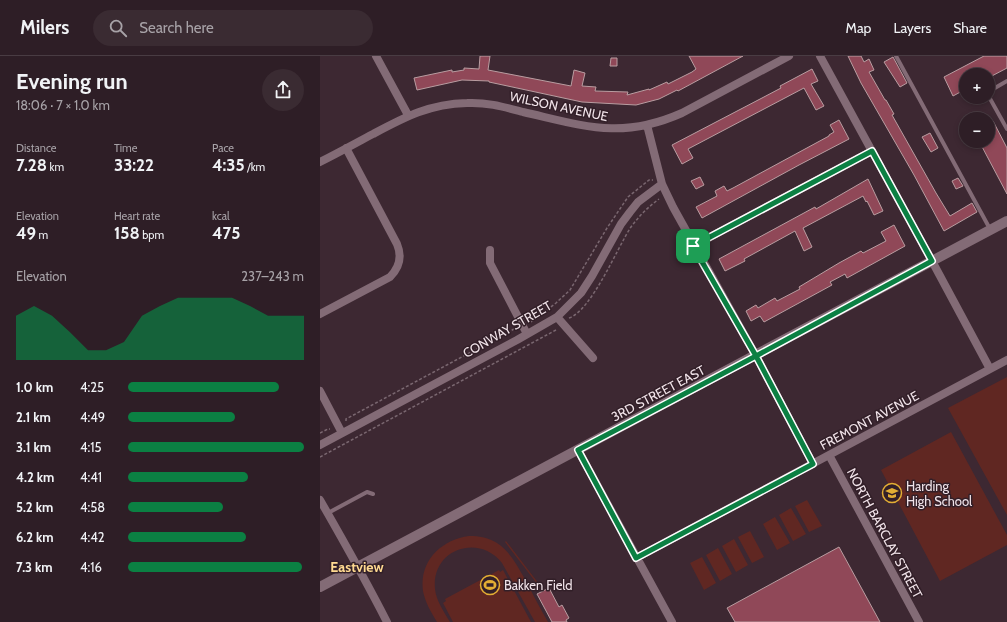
<!DOCTYPE html>
<meta charset="utf-8">
<style>
body{margin:0;font-family:Cabin,sans-serif;background:#3a2b32;color:#f1f3f6;height:100vh;display:flex;flex-direction:column;font-size:15px;white-space:nowrap}
*{box-sizing:border-box;margin:0}
p{font-size:13px;color:#a7a2a7}
.icon{flex:none;width:22px;height:22px;fill:none;stroke:currentColor;stroke-width:2;stroke-linecap:round;stroke-linejoin:round}
.map{position:relative;flex:1;overflow:hidden}
.details{display:flex;flex-direction:column;background:#2e1e26;width:320px}
.details>*{flex:none}
.fabs{position:absolute;left:639px;top:12px;display:grid;gap:8px}
.fabs a{display:grid;place-items:center;width:36px;height:36px;border-radius:50%;background:#2e1e26;box-shadow:0 2px 6px #0003,0 0 0 1px #493c43;font-size:20px}
.pin{position:absolute;display:grid;place-items:center;width:34px;height:34px;color:#fff;margin:-17px;border-radius:8px;box-shadow:0 2px 6px #0006}
.round{display:grid;place-items:center;flex:none;width:42px;height:42px;border-radius:21px;background:#3a2b32}
.overview{display:flex;align-items:center;justify-content:space-between;height:68px;padding:0 16px}
h1{font-size:22px;font-weight:800;line-height:30px}
.metrics{display:grid;grid-template-columns:repeat(3,1fr);gap:6px;height:68px;padding:4px 16px}
.metrics div{display:grid;align-content:center}
.metrics b{font-size:17px;font-weight:800}
.metrics small{font-size:11px;font-weight:400}
.metrics p{font-size:11px}
.chart{height:112px;padding:8px 16px}
.chart p{display:flex;justify-content:space-between}
.chart svg{width:100%;height:72px;margin-top:4px;fill:#0b8043;opacity:.7}
ul{padding:0 16px;list-style:none;font-size:13px}
li{display:grid;grid-template-columns:64px 48px 1fr;align-items:center;height:30px}
li i{height:10px;border-radius:5px;background:#0b8043}
header{display:flex;align-items:center;gap:24px;box-sizing:border-box;height:56px;padding:0 20px;background:#2e1e26;border-bottom:1px solid #493c43}
header strong{font-size:19px}
nav{display:flex;gap:22px;margin-inline-start:auto;font-size:14px}
.search{width:280px;height:36px;background:#3a2b32;display:flex;align-items:center;gap:10px;box-sizing:border-box;padding:0 14px;border-radius:22px;color:#a7a2a7;font-size:15px}
main{display:flex;flex:1;min-height:0}
.map>svg:first-child{display:block}
.green{fill:#602722}
.building{fill:#904858;stroke:#b99da1}
.lines{fill:none;stroke-linecap:round;stroke-linejoin:round}
.path{stroke:#7a6770;stroke-width:1.5;stroke-dasharray:3 2;stroke-linecap:butt}
.service{stroke:#836b76;stroke-width:4}
.minor{stroke:#836b76;stroke-width:8}
.tertiary{stroke:#836b76;stroke-width:10}
.route-casing{stroke:#fff;stroke-width:8}
.route{stroke:#0b8043;stroke-width:5}
.labels{text-anchor:middle;stroke-width:3;stroke-linejoin:round;paint-order:stroke}
.street-label{font-size:13px;fill:#f1e3e9;stroke:#321f28}
.poi-label{font-size:13px;fill:#f1e3e9;stroke:#321f28;text-anchor:start}
.neighbourhood-label{font-size:14px;font-weight:bold;fill:#ffda91;stroke:#321f28}
</style>
<header>
<strong>Milers</strong>
<div class="search"><svg class="icon" aria-label="search" viewBox="0 0 24 24"><circle cx="10" cy="10" r="6"/><path d="M15 15l6 6"/></svg>Search here</div>
<nav><a>Map</a><a>Layers</a><a>Share</a></nav>
</header>
<main>
<section class="details">
<div class="overview"><div><h1>Evening run</h1><p>18:06 · 7 × 1.0 km</p></div><a class="round"><svg class="icon" aria-label="share" viewBox="0 0 24 24"><path d="M12 15V3M7 8l5-5 5 5M5 13v7h14v-7"/></svg></a></div>
<div class="metrics">
<div><p>Distance</p><b>7.28<small> km</small></b></div>
<div><p>Time</p><b>33:22</b></div>
<div><p>Pace</p><b>4:35<small> /km</small></b></div>
</div>
<div class="metrics">
<div><p>Elevation</p><b>49<small> m</small></b></div>
<div><p>Heart rate</p><b>158<small> bpm</small></b></div>
<div><p>kcal</p><b>475</b></div>
</div>
<div class="chart"><p><span>Elevation</span>237–243 m</p>
<svg viewBox="0 0 160 44" preserveAspectRatio="none"><path d="M0 44V17L10 11L20 17L30 27L40 38L50 38L60 33L70 17L80 11L90 6L100 6L110 6L120 6L130 11L140 17L150 17L160 17V44z"/></svg>
</div>
<ul>
<li><b>1.0 km</b>4:25<i style="width:86%"></i></li>
<li><b>2.1 km</b>4:49<i style="width:61%"></i></li>
<li><b>3.1 km</b>4:15<i style="width:100%"></i></li>
<li><b>4.2 km</b>4:41<i style="width:68%"></i></li>
<li><b>5.2 km</b>4:58<i style="width:54%"></i></li>
<li><b>6.2 km</b>4:42<i style="width:67%"></i></li>
<li><b>7.3 km</b>4:16<i style="width:99%"></i></li>
</ul>
</section>
<div class="map">
<svg width="687" height="566" viewBox="0 0 687 566">
<rect width="100%" height="100%" fill="#3d2832"/>
<path class="green" d="M 687,321 L 687,459 L 628,352 Z
M 631,376 L 687,479 L 687,489 L 620,525 L 561,414 Z
M 487,444 L 502,470 L 489,476 L 475,450 Z
M 471,452 L 486,478 L 473,485 L 459,459 Z
M 455,461 L 470,487 L 457,494 L 443,468 Z
M 430,475 L 444,501 L 432,507 L 418,481 Z
M 149,480 C 182,480 191,499 206,525 C 213,539 220,552 228,566 L 215,566 L 182,507 C 159,477 111,493 115,533 C 116,544 124,556 130,566 L 117,566 C 111,556 105,546 103,535 C 99,505 121,484 149,480 Z
M 414,483 L 428,509 L 416,516 L 402,490 Z
M 186,485 L 219,528 L 218,529 L 185,486 Z
M 398,492 L 412,518 L 400,525 L 386,499 Z
M 382,501 L 396,527 L 384,534 L 370,507 Z
M 179,514 L 180,516 L 183,514 L 211,566 L 133,566 L 123,547 L 126,545 L 125,543 Z"/>
<path class="building" d="M 160,0 L 170,0 L 168,14 L 251,30 L 254,14 L 265,17 L 262,30 L 276,31 L 275,35 L 308,36 L 307,39 L 329,33 L 329,34 L 347,26 L 348,28 L 372,16 L 376,13 L 369,0 L 423,0 L 358,35 L 357,34 L 339,43 L 316,49 L 262,46 L 169,26 L 169,25 L 142,24 L 97,34 L 94,22 L 132,14 L 132,16 L 144,14 L 144,12 L 159,13 Z
M 528,0 L 541,0 L 544,6 L 549,3 L 554,14 L 549,16 L 565,44 L 566,44 L 574,58 L 572,59 L 616,137 L 630,160 L 652,147 L 657,156 L 624,175 L 594,119 L 541,27 Z
M 664,0 L 687,0 L 687,12 L 668,22 L 668,19 L 646,19 L 646,33 L 633,40 L 624,21 Z
M 573,1 L 587,27 L 580,31 L 564,6 Z
M 291,2 L 297,2 L 297,10 L 290,10 Z
M 492,13 L 498,25 L 491,28 L 504,50 L 496,54 L 484,32 L 482,33 L 368,93 L 373,102 L 362,108 L 352,89 L 442,42 L 461,32 L 460,30 Z
M 519,64 L 529,83 L 479,109 L 382,162 L 376,151 L 397,140 L 395,135 L 404,130 L 407,135 L 413,132 L 509,80 L 509,79 L 514,76 L 510,69 Z
M 673,65 L 687,92 L 687,138 L 659,85 L 668,85 L 668,68 Z
M 610,77 L 618,92 L 611,96 L 602,81 Z
M 380,121 L 384,129 L 376,133 L 371,125 Z
M 638,122 L 643,130 L 636,133 L 632,125 Z
M 548,123 L 563,155 L 554,159 L 547,145 L 546,146 L 543,140 L 483,172 L 492,191 L 484,195 L 475,175 L 424,203 L 425,205 L 405,215 L 399,203 L 495,151 L 496,153 Z
M 574,169 L 585,190 L 527,222 L 525,218 L 510,226 L 512,229 L 444,266 L 440,260 L 431,265 L 426,255 L 436,249 L 438,252 L 455,242 L 457,245 L 480,233 L 479,231 L 519,207 L 541,195 L 543,197 L 566,185 L 561,176 Z
M 519,491 L 560,566 L 415,566 L 407,552 Z
M 229,532 L 239,551 L 242,549 L 249,562 L 246,564 L 247,566 L 232,566 L 217,538 Z"/>
<g class="lines">
<path class="path" d="M 249,262 C 272,254 297,192 311,171 C 319,160 328,151 339,143
M 211,266 L 236,247 L 250,234 L 287,172 L 308,141 L 329,124 L 333,124
M 26,365 L 26,363 L 194,273 L 196,274
M 0,377 L 8,373 L 10,373
M 0,401 L 236,274"/>
<path class="service" d="M 576,0 L 670,173
M 668,36 L 687,25
M 668,39 L 687,73
M 8,457 L 47,436 L 53,438"/>
<path class="minor" d="M 56,0 L 88,59
M 500,0 L 612,205 L 670,313
M 327,69 L 342,128 L 353,151 L 436,300 L 493,408
M 0,106 C 18,97 36,87 53,78 C 85,61 109,48 147,47 C 167,46 184,51 203,56 C 265,70 301,84 362,57 L 469,0
M 373,190 L 552,95
M 170,194 L 170,207 L 207,278
M 0,258 L 70,221 C 80,211 82,200 77,188 L 26,92
M 237,261 L 273,302
M 0,335 L 22,377
M 0,389 L 197,284 L 237,261 L 261,237 L 272,220 L 301,168 L 310,156 L 318,146 L 342,128
M 258,394 L 352,566
M 509,399 L 599,566
M 0,444 C 23,484 46,525 67,566
M 316,502 L 687,304"/>
<path class="tertiary" d="M 0,531 L 687,165"/>
</g>
<g class="lines">
<g class="route-casing">
<path id="route" d="M 373,190 L 436,300 L 258,394 L 316,502 L 493,408 L 436,300 L 612,205 L 552,95 L 373,190"/>
</g>
<use href="#route" class="route"/>
</g>
<defs>
<g id="school-ring" transform="scale(1)"><circle r="9.5" fill="#321f28" stroke="#e3ae34" stroke-width="1.5"/><path d="M0-5L7-2L0 1L-7-2ZM-4 1L0 2.5L4 1V4Q0 6-4 4Z" fill="#e3ae34"/></g>
<g id="stadium-ring" transform="scale(1)"><circle r="9.5" fill="#321f28" stroke="#e3ae34" stroke-width="1.5"/><path d="M0-5a6.5 5 0 1 0 0 10a6.5 5 0 1 0 0-10ZM-3.5-1.8h7v3.6h-7Z" fill="#e3ae34"/></g>
</defs>
<g fill-rule="evenodd">
<use href="#school-ring" x="572" y="437"/>
<use href="#stadium-ring" x="170" y="529"/>
</g>
<g class="labels">
<g class="street-label">
<text transform="translate(239 50) rotate(12)" y="5">WILSON AVENUE</text>
<text transform="translate(187 273) rotate(-30)" y="5">CONWAY STREET</text>
<text transform="translate(338 337) rotate(-28)" y="5">3RD STREET EAST</text>
<text transform="translate(549 364) rotate(-28)" y="5">FREMONT AVENUE</text>
<text transform="translate(565 477) rotate(62)" y="5">NORTH BARCLAY STREET</text>
</g>
<g class="poi-label">
<text x="586" y="435">Harding<tspan x="586" dy="15">High School</tspan></text>
<text x="184" y="534">Bakken Field</text>
</g>
<g class="neighbourhood-label">
<text x="37" y="516">Eastview</text>
</g>
</g>
</svg>
<div class="fabs">
<a>+</a>
<a>−</a>
</div>
<div class="pin" style="left:373px;top:190px;background:#1e9e55"><svg class="icon" aria-label="arrive" viewBox="0 0 24 24"><path d="M6 21V4h12l-3 4 3 4H6"/></svg></div>
</div>
</main>
